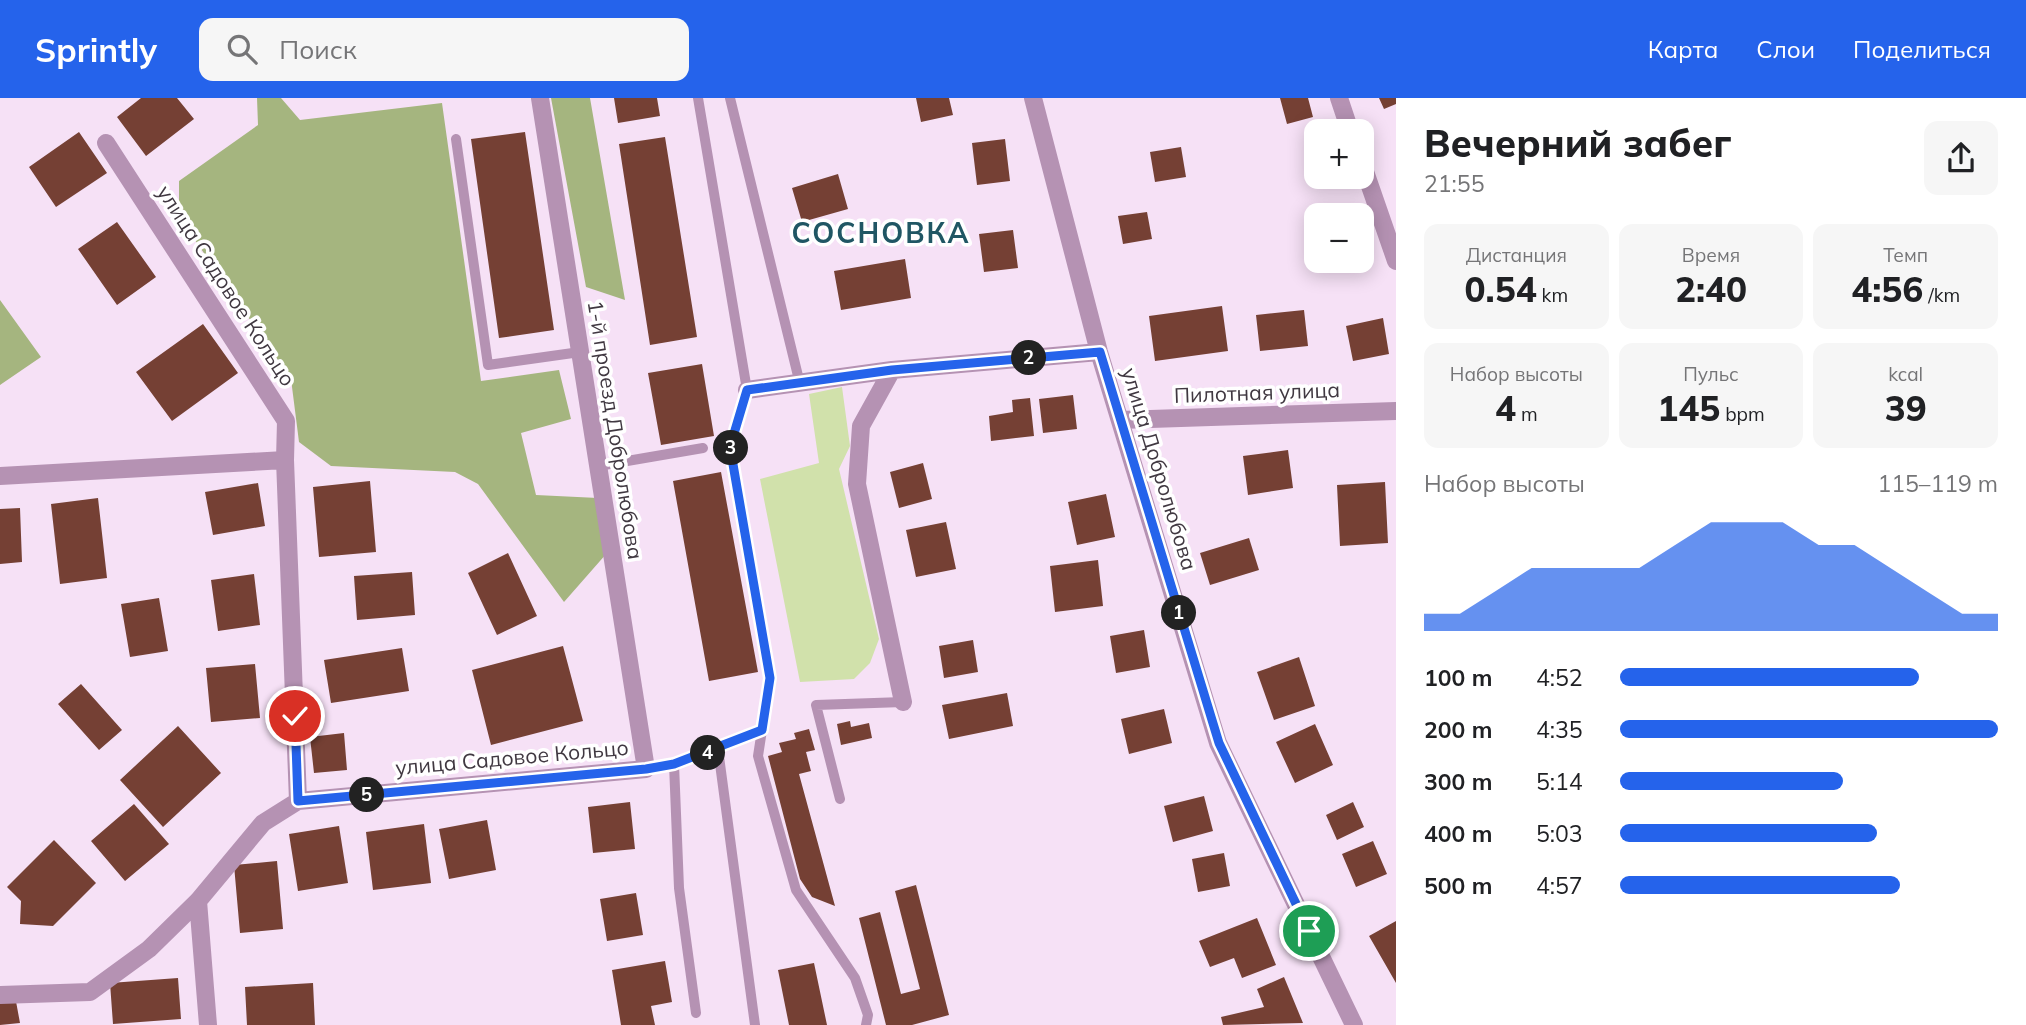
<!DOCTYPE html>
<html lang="ru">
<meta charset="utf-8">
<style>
body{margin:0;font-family:Mulish,sans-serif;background:#f6f6f6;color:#202124;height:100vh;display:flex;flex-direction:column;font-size:26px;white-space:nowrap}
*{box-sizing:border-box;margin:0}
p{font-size:23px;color:#757577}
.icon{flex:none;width:38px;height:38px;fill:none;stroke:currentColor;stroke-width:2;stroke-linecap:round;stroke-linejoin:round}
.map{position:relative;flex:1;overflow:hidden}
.drawer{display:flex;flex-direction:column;background:#fff;width:630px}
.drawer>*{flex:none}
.tools{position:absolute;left:1304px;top:21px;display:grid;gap:14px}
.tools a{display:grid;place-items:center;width:70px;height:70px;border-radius:14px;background:#fff;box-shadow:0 4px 18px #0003;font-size:35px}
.pin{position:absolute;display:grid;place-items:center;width:60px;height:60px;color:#fff;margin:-30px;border:4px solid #fff;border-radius:50%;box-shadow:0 2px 7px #0007}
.km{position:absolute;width:35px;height:35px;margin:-18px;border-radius:50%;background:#222;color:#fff;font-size:19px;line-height:35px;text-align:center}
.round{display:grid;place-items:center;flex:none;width:74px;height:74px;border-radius:14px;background:#f6f6f6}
.overview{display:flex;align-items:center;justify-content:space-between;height:119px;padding:0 28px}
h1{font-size:38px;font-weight:800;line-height:52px}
.figures{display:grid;grid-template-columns:repeat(3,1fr);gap:10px;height:119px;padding:7px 28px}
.figures div{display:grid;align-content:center;border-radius:14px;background:#f6f6f6;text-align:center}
.figures b{font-size:35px;font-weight:800}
.figures small{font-size:19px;font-weight:400}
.figures p{font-size:19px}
.chart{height:196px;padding:14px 28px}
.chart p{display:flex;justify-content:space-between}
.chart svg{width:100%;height:126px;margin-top:7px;fill:#2563eb;opacity:.7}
ul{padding:0 28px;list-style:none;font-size:23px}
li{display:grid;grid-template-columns:112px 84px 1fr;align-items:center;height:52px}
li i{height:18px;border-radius:9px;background:#2563eb}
header{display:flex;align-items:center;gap:42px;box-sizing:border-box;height:98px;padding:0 35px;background:#2563eb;color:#fff}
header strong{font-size:33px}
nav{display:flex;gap:38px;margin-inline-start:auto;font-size:24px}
.search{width:490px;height:63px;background:#f6f6f6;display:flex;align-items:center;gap:18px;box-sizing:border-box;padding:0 24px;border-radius:14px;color:#757577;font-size:26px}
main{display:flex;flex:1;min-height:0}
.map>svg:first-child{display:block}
.green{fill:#d1e1ab}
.forest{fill:#a5b57f}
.building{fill:#754034}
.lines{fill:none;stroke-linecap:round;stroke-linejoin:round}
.service{stroke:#b592b3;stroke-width:10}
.minor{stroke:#b592b3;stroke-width:18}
.route-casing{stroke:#fff;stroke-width:14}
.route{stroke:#2563eb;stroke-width:9}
.labels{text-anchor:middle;stroke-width:7;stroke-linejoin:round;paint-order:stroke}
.street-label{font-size:21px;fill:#403841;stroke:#fff}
.district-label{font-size:28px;font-weight:bold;letter-spacing:2px;fill:#205664;stroke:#fff}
</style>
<header>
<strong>Sprintly</strong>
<div class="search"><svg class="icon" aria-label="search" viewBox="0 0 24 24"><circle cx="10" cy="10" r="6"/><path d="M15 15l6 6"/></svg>Поиск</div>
<nav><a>Карта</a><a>Слои</a><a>Поделиться</a></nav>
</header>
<main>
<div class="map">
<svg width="1396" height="927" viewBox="0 0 1396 927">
<rect width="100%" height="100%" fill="#f6e1f6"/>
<path class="green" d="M 842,289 L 850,348 L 839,371 L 879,541 L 870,565 L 854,581 L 800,584 L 760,381 L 819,365 L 809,296 Z"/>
<path class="forest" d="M 257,0 L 281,0 L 300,22 L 442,5 L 481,283 L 559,272 L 571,321 L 521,335 L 536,397 L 598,400 L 607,455 L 564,504 L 478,386 L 455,374 L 331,368 L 299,344 L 291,281 L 179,119 L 179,83 L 258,27 Z
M 551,0 L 590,0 L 625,202 L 586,189 Z
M 0,202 L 41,259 L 0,287 Z"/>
<path class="building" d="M 141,0 L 177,0 L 194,21 L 146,58 L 117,19 Z
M 614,0 L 657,0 L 660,18 L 618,25 Z
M 916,0 L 949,0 L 953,17 L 921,24 Z
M 1280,0 L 1308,0 L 1313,19 L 1287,26 Z
M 1379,0 L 1396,0 L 1396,6 L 1384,11 Z
M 79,34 L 107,75 L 56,109 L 29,69 Z
M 525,34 L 554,232 L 499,240 L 471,41 Z
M 665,39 L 697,239 L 650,247 L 619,46 Z
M 1005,41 L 1010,83 L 977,87 L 972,45 Z
M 1181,49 L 1186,79 L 1155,84 L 1150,54 Z
M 838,76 L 848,111 L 802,124 L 792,90 Z
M 1328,79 L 1355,79 L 1356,82 L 1331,90 Z
M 1360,110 L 1370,142 L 1362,145 L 1362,117 L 1338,117 Z
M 1147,114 L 1152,141 L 1123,146 L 1118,118 Z
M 117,124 L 156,179 L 117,207 L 78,151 Z
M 1013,132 L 1018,170 L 984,174 L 979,136 Z
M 905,161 L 911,200 L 841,212 L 834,173 Z
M 1222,208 L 1228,253 L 1155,263 L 1149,218 Z
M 1304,212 L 1308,248 L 1260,253 L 1256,217 Z
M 1383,220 L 1389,256 L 1353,263 L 1346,228 Z
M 203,226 L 238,275 L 172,323 L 136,274 Z
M 702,266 L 714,338 L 661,347 L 648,275 Z
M 1073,297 L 1077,331 L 1043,335 L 1039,301 Z
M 1030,300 L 1034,338 L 991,343 L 989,318 L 1013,314 L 1012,302 Z
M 1288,352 L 1293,390 L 1248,397 L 1243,358 Z
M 923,365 L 932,401 L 899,410 L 890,374 Z
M 721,374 L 758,574 L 709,583 L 673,383 Z
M 370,383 L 376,454 L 319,459 L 313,389 Z
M 1385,384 L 1388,445 L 1340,448 L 1337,387 Z
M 258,385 L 265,428 L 213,437 L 205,394 Z
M 1106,396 L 1115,439 L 1077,447 L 1068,404 Z
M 98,400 L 107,480 L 60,486 L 51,406 Z
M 20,410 L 22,464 L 0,466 L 0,411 Z
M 946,424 L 956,471 L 916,479 L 906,432 Z
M 1249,440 L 1259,472 L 1210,487 L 1200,455 Z
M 508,455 L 537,518 L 497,537 L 468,475 Z
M 1098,462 L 1103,508 L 1055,514 L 1050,468 Z
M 412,474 L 415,517 L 357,522 L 354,478 Z
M 254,476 L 260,527 L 218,533 L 211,482 Z
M 159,500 L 168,553 L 130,559 L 121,506 Z
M 1144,532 L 1150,569 L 1116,575 L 1110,538 Z
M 973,542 L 978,574 L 944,580 L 939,548 Z
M 563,548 L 583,623 L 491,647 L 472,572 Z
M 402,550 L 409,593 L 331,605 L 324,562 Z
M 1299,559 L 1315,608 L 1274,622 L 1257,574 Z
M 255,566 L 260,620 L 211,624 L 206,570 Z
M 81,586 L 122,632 L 99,652 L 58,606 Z
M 1007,595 L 1013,628 L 949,641 L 942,607 Z
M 1164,611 L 1172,645 L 1129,656 L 1121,621 Z
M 850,623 L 851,629 L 869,625 L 872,640 L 841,647 L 837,626 Z
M 1315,626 L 1333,667 L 1295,685 L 1276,644 Z
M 178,628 L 221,675 L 163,729 L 120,682 Z
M 809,631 L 815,652 L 806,654 L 811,673 L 799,676 L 835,808 L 812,799 L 800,781 L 768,658 L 782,654 L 779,645 L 796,641 L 794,635 Z
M 344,635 L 347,672 L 314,675 L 310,639 Z
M 1204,698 L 1213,733 L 1173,744 L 1164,708 Z
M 630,704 L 635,751 L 593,755 L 588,709 Z
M 1353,704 L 1364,729 L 1337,742 L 1326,717 Z
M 134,706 L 169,746 L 125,783 L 91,743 Z
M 487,722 L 496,772 L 449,781 L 439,731 Z
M 424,726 L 431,785 L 373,792 L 366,734 Z
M 339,728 L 348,785 L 298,793 L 289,736 Z
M 54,742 L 96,785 L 53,828 L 20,826 L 21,803 L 7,789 Z
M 1373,743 L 1387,776 L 1356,789 L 1342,756 Z
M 1224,755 L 1230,788 L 1198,794 L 1192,761 Z
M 277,763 L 283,831 L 240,835 L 234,767 Z
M 916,787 L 949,917 L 912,927 L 886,927 L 859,820 L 880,814 L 901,896 L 920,891 L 895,793 Z
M 636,795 L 643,837 L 607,843 L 600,801 Z
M 1257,820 L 1276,867 L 1242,880 L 1234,860 L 1210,869 L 1199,843 Z
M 1396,823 L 1396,885 L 1369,838 Z
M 665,863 L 672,904 L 651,908 L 655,927 L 621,927 L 612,872 Z
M 814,865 L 827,927 L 789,927 L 778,872 Z
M 1284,879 L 1303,925 L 1223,927 L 1221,919 L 1264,909 L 1257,891 Z
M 178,880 L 181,921 L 113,926 L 110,885 Z
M 313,885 L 315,927 L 247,927 L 245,889 Z
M 15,898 L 20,925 L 0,927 L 0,901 Z"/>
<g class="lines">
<path class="service" d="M 698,0 L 747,292 L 730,349 L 770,580 L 762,632 L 718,651
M 730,0 L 800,286
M 456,41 L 488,267 L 580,254
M 598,368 L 703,350
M 762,632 L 758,658 L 796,792 L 855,880 L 868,917 L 866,927
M 674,666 L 679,790 L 696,915
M 646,671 L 674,666 L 718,651 L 755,927
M 840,701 L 816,607 L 903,604"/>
<path class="minor" d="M 1033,0 L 1099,254 L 1218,645 L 1354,927
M 1339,0 L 1350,33
M 106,45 L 286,323 L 285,362
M 1362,65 L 1396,163
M 892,272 L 861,328 L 857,386 L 903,604
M 747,292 L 892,272 L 1099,254
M 1120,322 L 1396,313
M 0,378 L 285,362 L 298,703
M 198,803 L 208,927
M 0,897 L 90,894 L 149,851 L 198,803 L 263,725 L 298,703 L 646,671 L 540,0"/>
</g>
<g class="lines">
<g class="route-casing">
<path id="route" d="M 295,618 L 298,703 L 646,671 L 674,666 L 762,632 L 770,580 L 730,349 L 747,292 L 892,272 L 1100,254 L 1219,645 L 1309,833"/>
</g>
<use href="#route" class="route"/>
</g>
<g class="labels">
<g class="street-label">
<text transform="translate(226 188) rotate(57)" y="7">улица Садовое Кольцо</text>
<text transform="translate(1257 295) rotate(-2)" y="7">Пилотная улица</text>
<text transform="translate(615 332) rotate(81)" y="7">1-й проезд Добролюбова</text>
<text transform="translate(1159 371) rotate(73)" y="7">улица Добролюбова</text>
<text transform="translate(512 660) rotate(-5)" y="7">улица Садовое Кольцо</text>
</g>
<g class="district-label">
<text x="881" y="145">СОСНОВКА</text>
</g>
</g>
</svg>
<div class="tools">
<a>+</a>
<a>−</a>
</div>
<div class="pin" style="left:1309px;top:833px;background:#1e9e55"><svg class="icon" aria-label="arrive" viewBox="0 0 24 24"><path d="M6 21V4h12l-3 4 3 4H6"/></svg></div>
<div class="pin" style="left:295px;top:618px;background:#d93025"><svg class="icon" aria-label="check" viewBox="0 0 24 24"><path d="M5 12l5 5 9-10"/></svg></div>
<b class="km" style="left:1179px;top:515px">1</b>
<b class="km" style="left:1029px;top:260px">2</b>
<b class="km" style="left:731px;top:350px">3</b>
<b class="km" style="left:708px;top:655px">4</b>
<b class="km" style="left:367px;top:697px">5</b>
</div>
<section class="drawer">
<div class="overview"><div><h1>Вечерний забег</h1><p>21:55</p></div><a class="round"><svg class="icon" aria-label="share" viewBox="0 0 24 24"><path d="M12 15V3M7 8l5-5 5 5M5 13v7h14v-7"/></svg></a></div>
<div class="figures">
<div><p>Дистанция</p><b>0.54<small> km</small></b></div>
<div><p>Время</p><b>2:40</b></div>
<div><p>Темп</p><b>4:56<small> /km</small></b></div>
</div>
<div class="figures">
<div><p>Набор высоты</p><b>4<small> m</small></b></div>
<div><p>Пульс</p><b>145<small> bpm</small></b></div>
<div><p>kcal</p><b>39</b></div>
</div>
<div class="chart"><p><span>Набор высоты</span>115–119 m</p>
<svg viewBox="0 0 160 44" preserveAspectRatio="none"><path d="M0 44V38L10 38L20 30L30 22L40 22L50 22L60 22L70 14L80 6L90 6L100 6L110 14L120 14L130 22L140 30L150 38L160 38V44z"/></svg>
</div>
<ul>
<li><b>100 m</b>4:52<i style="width:79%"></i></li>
<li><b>200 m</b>4:35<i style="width:100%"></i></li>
<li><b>300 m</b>5:14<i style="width:59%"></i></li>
<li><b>400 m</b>5:03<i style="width:68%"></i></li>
<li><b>500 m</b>4:57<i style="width:74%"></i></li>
</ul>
</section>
</main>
